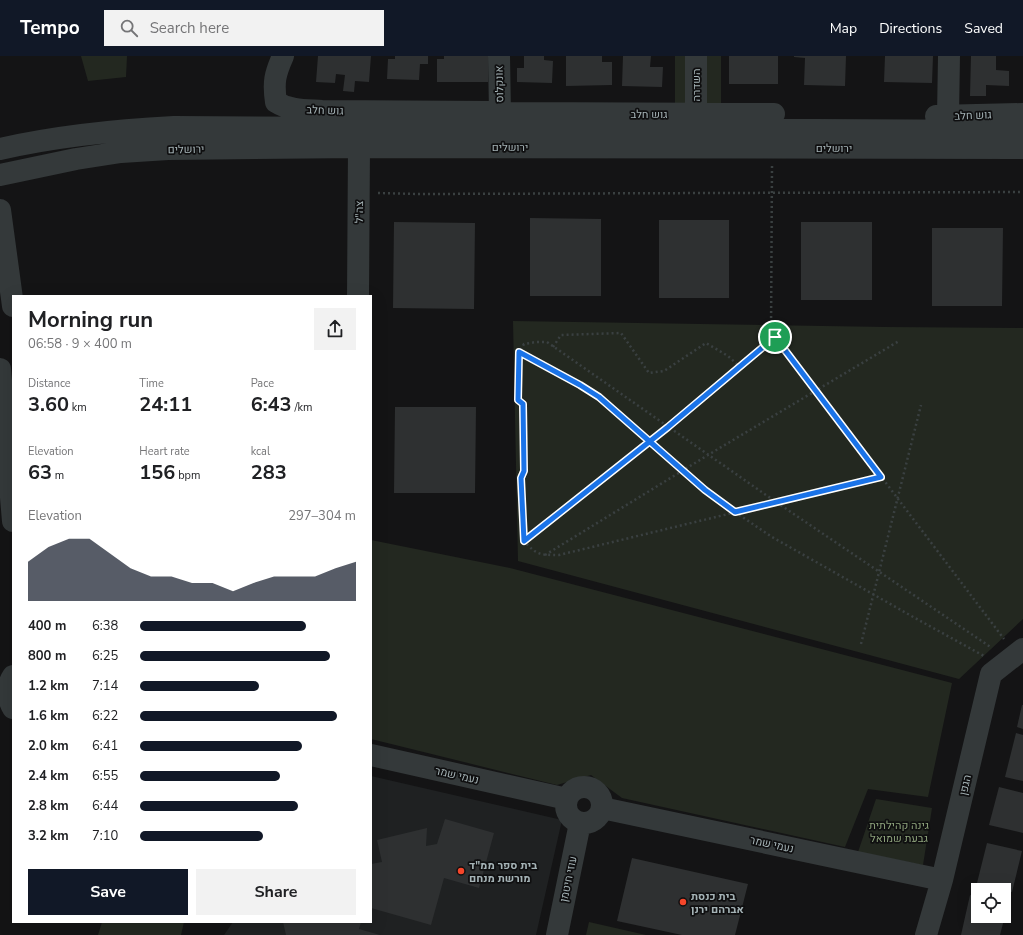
<!DOCTYPE html>
<meta charset="utf-8">
<style>
body{margin:0;font-family:"Nunito Sans",Heebo,sans-serif;background:#f2f2f2;color:#202124;height:100vh;display:flex;flex-direction:column;font-size:15px;white-space:nowrap}
*{box-sizing:border-box;margin:0}
p{font-size:13px;color:#757577}
.icon{flex:none;width:22px;height:22px;fill:none;stroke:currentColor;stroke-width:2;stroke-linecap:round;stroke-linejoin:round}
.map{position:relative;flex:1;overflow:hidden}
.sheet{position:absolute;left:12px;top:239px;width:360px;height:628px;display:flex;flex-direction:column;background:#fff;border-radius:0px;box-shadow:0 4px 16px #0002}
.sheet>*{flex:none}
.fabs{position:absolute;left:971px;top:827px;display:grid;gap:8px}
.fabs a{display:grid;place-items:center;width:40px;height:40px;border-radius:0px;background:#fff;box-shadow:0 4px 16px #0002;font-size:20px}
.pin{position:absolute;display:grid;place-items:center;width:34px;height:34px;color:#fff;margin:-17px;border:2px solid #fff;border-radius:50%;box-shadow:0 1px 4px #0007}
.round{display:grid;place-items:center;flex:none;width:42px;height:42px;border-radius:0px;background:#f2f2f2}
.head{display:flex;align-items:center;justify-content:space-between;height:68px;padding:0 16px}
h1{font-size:22px;font-weight:700;line-height:30px}
.figures{display:grid;grid-template-columns:repeat(3,1fr);gap:6px;height:68px;padding:4px 16px}
.figures div{display:grid;align-content:center}
.figures b{font-size:20px;font-weight:700}
.figures small{font-size:11px;font-weight:400}
.figures p{font-size:11px}
.chart{height:112px;padding:8px 16px}
.chart p{display:flex;justify-content:space-between}
.chart svg{width:100%;height:72px;margin-top:4px;fill:#111827;opacity:.7}
.button{display:flex;gap:8px;margin-top:auto;padding:8px 16px}
.button a{flex:1;height:46px;border-radius:0px;background:#111827;color:#fff;font-size:16px;font-weight:700;line-height:46px;text-align:center}
.button a+a{background:#f2f2f2;color:#202124}
ul{padding:0 16px;list-style:none;font-size:13px}
li{display:grid;grid-template-columns:64px 48px 1fr;align-items:center;height:30px}
li i{height:10px;border-radius:5px;background:#111827}
header{display:flex;align-items:center;gap:24px;box-sizing:border-box;height:56px;padding:0 20px;background:#111827;color:#fff}
header strong{font-size:19px}
nav{display:flex;gap:22px;margin-inline-start:auto;font-size:14px}
.search{width:280px;height:36px;background:#f2f2f2;display:flex;align-items:center;gap:10px;box-sizing:border-box;padding:0 14px;border-radius:0px;color:#757577;font-size:15px}
.map>svg:first-child{display:block}
.built{fill:#1f2122}
.green{fill:#232820}
.building{fill:#2e3031}
.lines{fill:none;stroke-linecap:round;stroke-linejoin:round}
.path{stroke:#3a4041;stroke-width:2.5;stroke-dasharray:2 3;stroke-linecap:butt}
.minor{stroke:#34393a;stroke-width:22}
.route-casing{stroke:#fff;stroke-width:8}
.route{stroke:#1a73e8;stroke-width:5}
.poi-dot{fill:#f7462a;stroke:#0f0f10;stroke-width:1.5}
.labels{text-anchor:middle;stroke-width:3.5;stroke-linejoin:round;paint-order:stroke}
.street-label{font-size:11px;fill:#a5b3b6;stroke:#0f0f10}
.park-label{font-size:11px;fill:#8da27b;stroke:#0f0f10}
.poi-label{font-size:11px;font-weight:bold;fill:#a5b3b6;stroke:#0f0f10;text-anchor:start}
</style>
<header>
<strong>Tempo</strong>
<div class="search"><svg class="icon" aria-label="search" viewBox="0 0 24 24"><circle cx="10" cy="10" r="6"/><path d="M15 15l6 6"/></svg>Search here</div>
<nav><a>Map</a><a>Directions</a><a>Saved</a></nav>
</header>
<div class="map">
<svg width="1023" height="879" viewBox="0 0 1023 879">
<rect width="100%" height="100%" fill="#141415"/>
<path class="built" d="M 371,720 L 562,764 L 536,879 L 224,879 L 233,866 L 371,866 Z"/>
<path class="green" d="M 81,0 L 127,0 L 126,21 L 88,25 Z
M 675,0 L 721,0 L 721,58 L 675,58 Z
M 513,265 L 886,271 L 1023,272 L 1023,563 L 959,623 L 518,505 Z
M 371,484 L 510,512 L 952,627 L 928,741 L 868,733 L 845,791 L 622,742 L 591,719 L 557,729 L 371,683 Z
M 876,743 L 932,752 L 923,809 L 858,796 Z
M 102,866 L 184,866 L 181,879 L 98,879 Z
M 589,866 L 646,879 L 586,879 Z"/>
<path class="building" d="M 318,0 L 371,0 L 369,26 L 355,25 L 354,36 L 343,35 L 345,19 L 336,18 L 335,27 L 316,26 Z
M 395,0 L 428,0 L 428,8 L 420,8 L 419,24 L 387,23 L 388,3 L 395,3 Z
M 444,0 L 488,0 L 488,26 L 437,26 L 437,3 L 444,3 Z
M 524,0 L 544,0 L 544,4 L 553,5 L 552,27 L 517,26 L 517,12 L 524,12 Z
M 566,0 L 602,0 L 602,6 L 612,6 L 612,29 L 566,30 Z
M 623,0 L 651,0 L 650,11 L 663,11 L 662,31 L 622,30 Z
M 729,0 L 778,0 L 778,28 L 729,28 Z
M 794,0 L 846,0 L 845,30 L 804,29 L 805,2 L 794,1 Z
M 885,0 L 933,0 L 932,27 L 884,26 Z
M 971,0 L 996,0 L 996,14 L 1009,15 L 1009,30 L 986,29 L 986,40 L 970,40 Z
M 530,162 L 601,163 L 601,240 L 530,240 Z
M 659,164 L 729,164 L 729,242 L 659,242 Z
M 394,166 L 475,167 L 474,253 L 393,252 Z
M 801,166 L 872,166 L 872,244 L 801,244 Z
M 932,172 L 1003,172 L 1002,250 L 932,250 Z
M 395,351 L 476,351 L 475,437 L 394,437 Z
M 1022,649 L 1023,649 L 1023,673 L 1017,671 Z
M 1016,677 L 1023,679 L 1023,725 L 1005,721 Z
M 999,731 L 1023,737 L 1023,777 L 989,769 Z
M 445,763 L 494,777 L 479,832 L 444,822 L 431,869 L 371,852 L 371,808 L 382,806 L 377,784 L 427,772 L 426,790 L 437,788 Z
M 987,787 L 1022,795 L 1012,836 L 977,827 Z
M 632,802 L 748,828 L 735,879 L 682,879 L 617,865 Z
M 970,839 L 978,841 L 978,860 L 1004,860 L 1004,847 L 1008,848 L 1000,879 L 961,879 Z
M 283,866 L 361,866 L 359,873 L 380,879 L 286,879 Z"/>
<g class="lines">
<path class="path" d="M 772,110 L 771,275 L 1004,583
M 378,137 L 418,138 L 1023,136
M 553,291 L 561,279 L 621,277 L 649,317 L 664,315 L 706,287 L 728,300 L 740,311
M 519,296 L 580,329 L 599,341 L 705,434 L 726,450 L 772,481 L 915,562 L 984,600
M 881,421 L 559,499 C 539,499 537,499 524,485 L 521,422 L 524,415 L 523,348 L 519,344 L 519,296 L 524,288 L 536,286 L 547,286 L 776,446 L 992,592
M 524,485 L 668,371 L 775,281
M 545,499 L 708,399 L 899,285
M 861,588 L 921,349"/>
<path class="minor" d="M 283,0 C 275,18 273,26 276,46 C 290,55 306,54 322,55 L 492,56 L 500,57 L 774,58
M 499,0 L 500,57
M 696,0 L 696,58
M 936,60 L 1023,58
M 948,60 L 949,0
M 0,93 C 57,80 116,74 174,71 L 1023,75
M 0,119 L 76,103 L 121,96 L 168,93 L 359,91 L 1023,92
M 0,154 L 13,250
M 358,240 L 359,91 L 360,77
M 0,313 L 13,465
M 13,620 C 7,629 7,642 13,652
M 371,699 L 567,743
M566 749a18 18 0 1 1 36 0a18 18 0 1 1-36 0Z
M 602,752 L 942,824
M 557,879 L 580,767
M 926,879 L 942,824 L 991,618 L 1023,593"/>
</g>
<g class="lines">
<g class="route-casing">
<path id="route" d="M 775,281 L 668,371 C 620,409 572,447 524,485 L 521,422 L 524,415 L 523,348 L 518,344 L 519,296 L 580,329 L 599,341 L 705,434 L 735,456 L 881,421 L 775,281"/>
</g>
<use href="#route" class="route"/>
</g>
<g class="poi-dot">
<circle cx="461" cy="815" r="4"/>
<circle cx="683" cy="846" r="4"/>
</g>
<g class="labels">
<g class="street-label">
<text transform="translate(499 28) rotate(-91)" y="4">אונקלוס</text>
<text transform="translate(696 29) rotate(-90)" y="4">השדרה</text>
<text transform="translate(325 54) rotate(2)" y="4">גוש חלב</text>
<text x="649" y="62">גוש חלב</text>
<text transform="translate(973 59) rotate(-2)" y="4">גוש חלב</text>
<text x="510" y="95">ירושלים</text>
<text x="834" y="96">ירושלים</text>
<text transform="translate(186 93) rotate(-1)" y="4">ירושלים</text>
<text transform="translate(359 156) rotate(-89)" y="4">צה"ל</text>
<text transform="translate(457 719) rotate(13)" y="4">נעמי שמר</text>
<text transform="translate(965 729) rotate(-77)" y="4">הגפן</text>
<text transform="translate(772 788) rotate(12)" y="4">נעמי שמר</text>
<text transform="translate(568 823) rotate(-78)" y="4">עוזי חיטמן</text>
</g>
<g class="park-label">
<text x="899" y="773">גינה קהילתית<tspan x="899" dy="13">גבעת שמואל</tspan></text>
</g>
<g class="poi-label">
<text x="469" y="813">בית ספר ממ"ד<tspan x="469" dy="13">מורשת מנחם</tspan></text>
<text x="691" y="844">בית כנסת<tspan x="691" dy="13">אברהם ירנן</tspan></text>
</g>
</g>
</svg>
<div class="fabs">
<a><svg class="icon" aria-label="locate" viewBox="0 0 24 24"><circle cx="12" cy="12" r="6"/><path d="M12 2v4M12 18v4M2 12h4M18 12h4"/></svg></a>
</div>
<div class="pin" style="left:775px;top:281px;background:#1e9e55"><svg class="icon" aria-label="arrive" viewBox="0 0 24 24"><path d="M6 21V4h12l-3 4 3 4H6"/></svg></div>
<section class="sheet">
<div class="head"><div><h1>Morning run</h1><p>06:58 · 9 × 400 m</p></div><a class="round"><svg class="icon" aria-label="share" viewBox="0 0 24 24"><path d="M12 15V3M7 8l5-5 5 5M5 13v7h14v-7"/></svg></a></div>
<div class="figures">
<div><p>Distance</p><b>3.60<small> km</small></b></div>
<div><p>Time</p><b>24:11</b></div>
<div><p>Pace</p><b>6:43<small> /km</small></b></div>
</div>
<div class="figures">
<div><p>Elevation</p><b>63<small> m</small></b></div>
<div><p>Heart rate</p><b>156<small> bpm</small></b></div>
<div><p>kcal</p><b>283</b></div>
</div>
<div class="chart"><p><span>Elevation</span>297–304 m</p>
<svg viewBox="0 0 160 44" preserveAspectRatio="none"><path d="M0 44V20L10 11L20 6L30 6L40 15L50 24L60 29L70 29L80 33L90 33L100 38L110 33L120 29L130 29L140 29L150 24L160 20V44z"/></svg>
</div>
<ul>
<li><b>400 m</b>6:38<i style="width:77%"></i></li>
<li><b>800 m</b>6:25<i style="width:88%"></i></li>
<li><b>1.2 km</b>7:14<i style="width:55%"></i></li>
<li><b>1.6 km</b>6:22<i style="width:91%"></i></li>
<li><b>2.0 km</b>6:41<i style="width:75%"></i></li>
<li><b>2.4 km</b>6:55<i style="width:65%"></i></li>
<li><b>2.8 km</b>6:44<i style="width:73%"></i></li>
<li><b>3.2 km</b>7:10<i style="width:57%"></i></li>
</ul>
<div class="button"><a>Save</a><a>Share</a></div>
</section>
</div>
